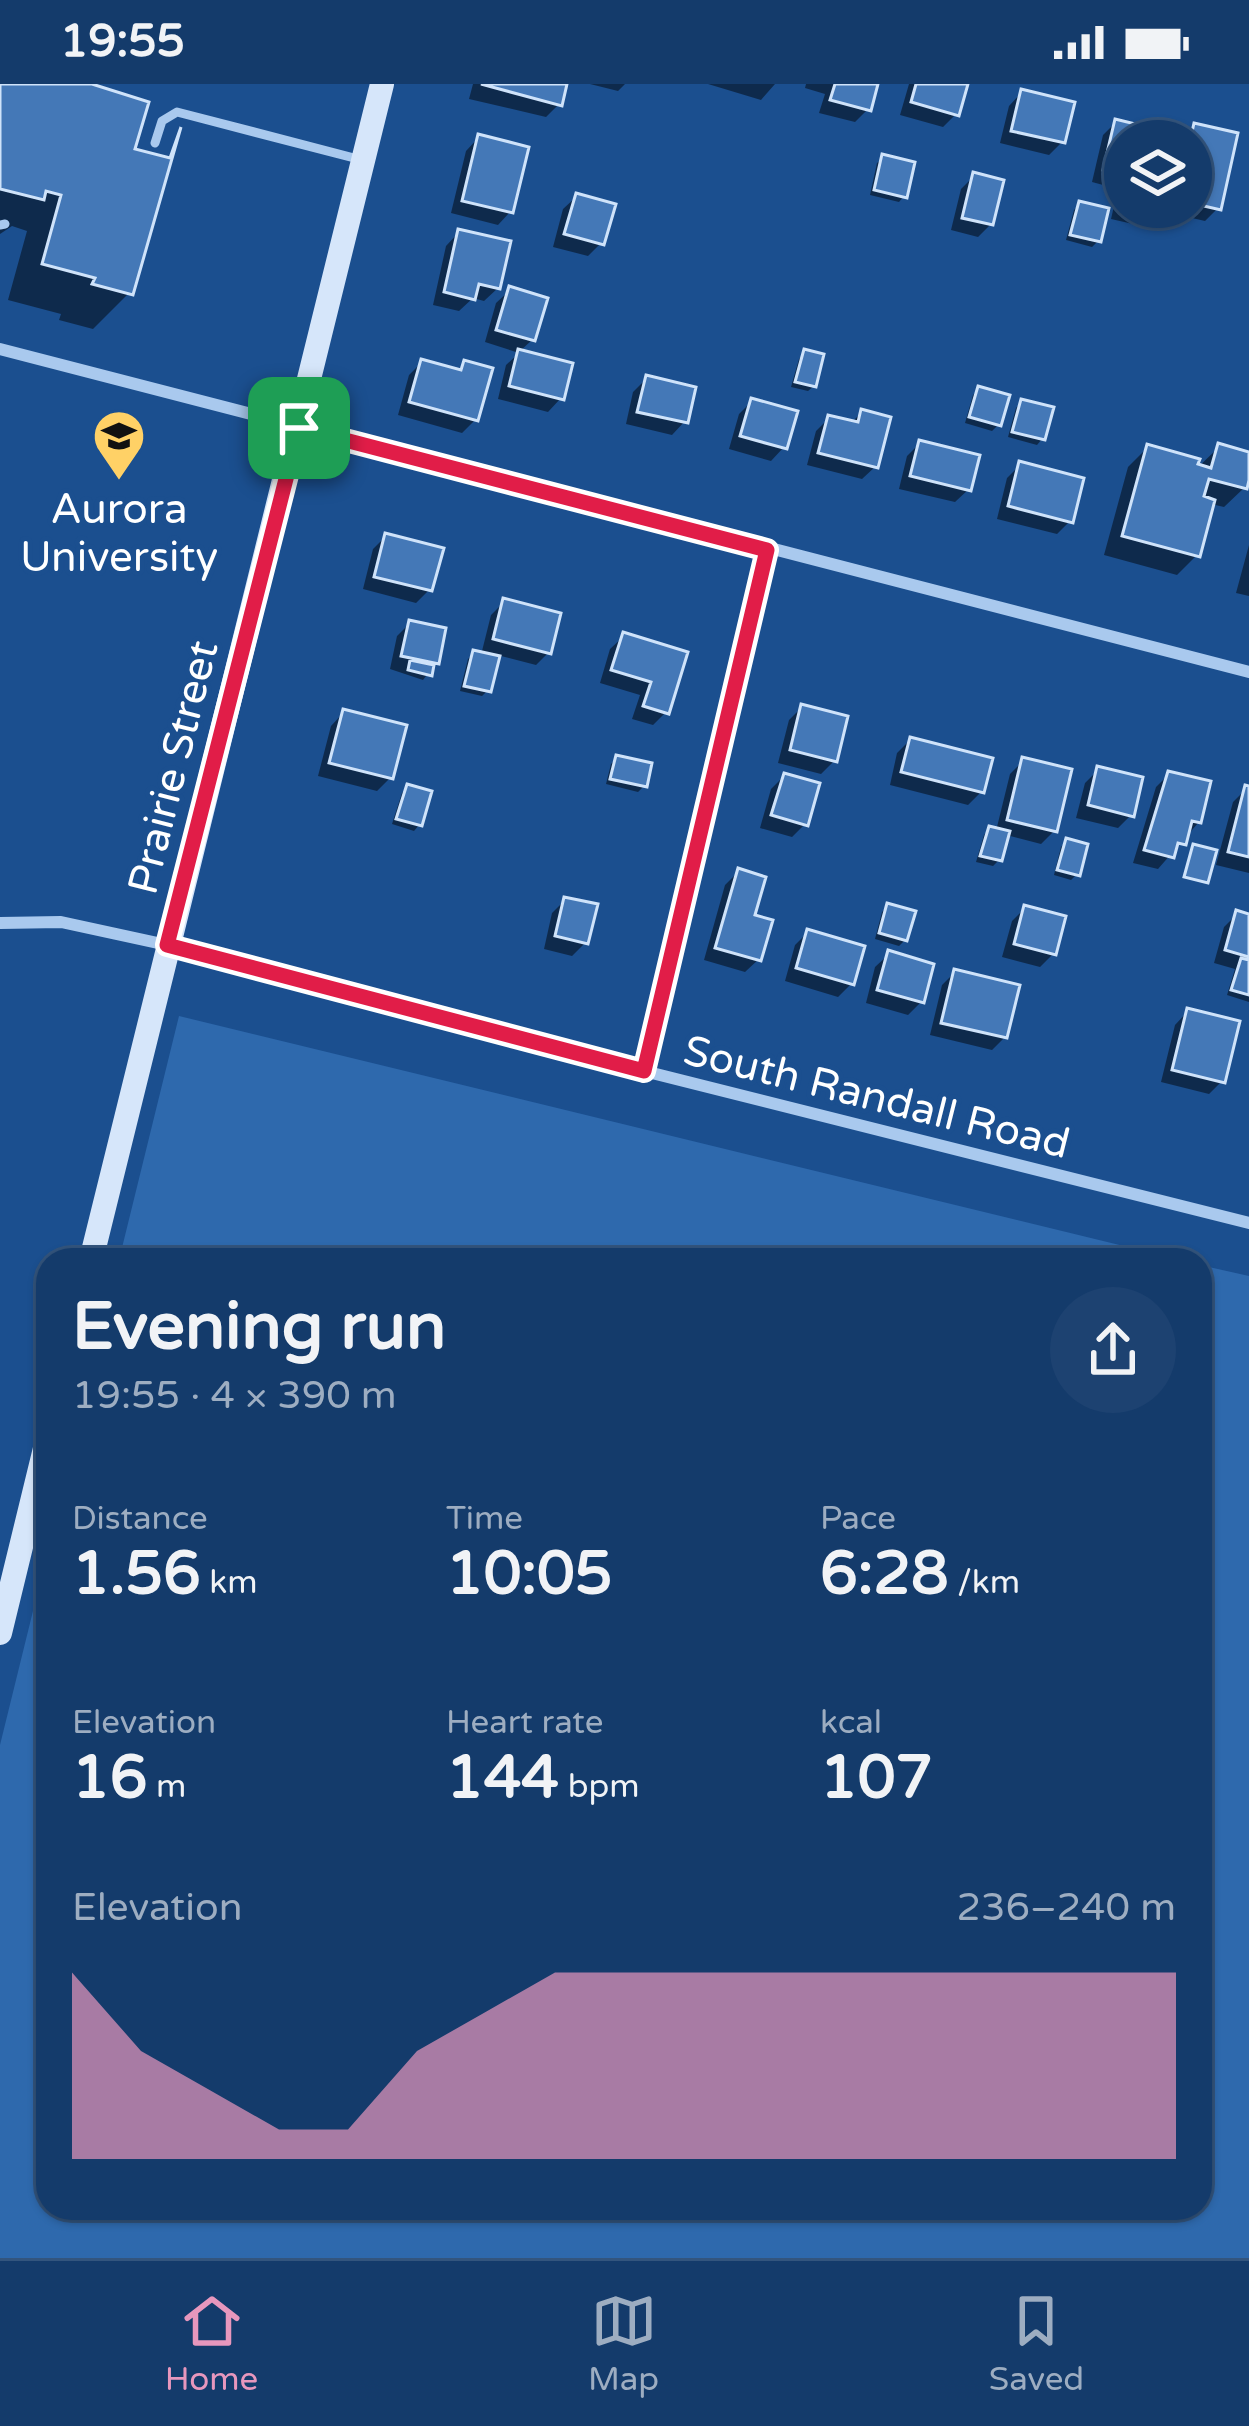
<!DOCTYPE html>
<meta charset="utf-8">
<style>
body{margin:0;font-family:"Varela Round",sans-serif;background:#1d4271;color:#f1f3f6;height:100vh;display:flex;flex-direction:column;font-size:45px;white-space:nowrap}
*{box-sizing:border-box;margin:0}
p{font-size:39px;color:#9dadc1}
.icon{flex:none;width:66px;height:66px;fill:none;stroke:currentColor;stroke-width:2;stroke-linecap:round;stroke-linejoin:round}
.map{position:relative;flex:1;overflow:hidden}
.details{position:absolute;left:36px;top:1164px;width:1176px;height:972px;display:flex;flex-direction:column;background:#143b6b;border-radius:36px;box-shadow:0 3px 9px #0004,0 0 0 3px #33557e}
.details>*{flex:none}
.controls{position:absolute;left:1104px;top:36px;display:grid;gap:24px}
.controls a{display:grid;place-items:center;width:108px;height:108px;border-radius:50%;background:#143b6b;box-shadow:0 3px 9px #0004,0 0 0 3px #33557e;font-size:60px}
.pin{position:absolute;display:grid;place-items:center;width:102px;height:102px;color:#fff;margin:-51px;border-radius:24px;box-shadow:0 6px 18px #0006}
.round{display:grid;place-items:center;flex:none;width:126px;height:126px;border-radius:63px;background:#1d4271}
.head{display:flex;align-items:center;justify-content:space-between;height:204px;padding:0 36px}
h1{font-size:66px;font-weight:800;line-height:90px}
.metrics{display:grid;grid-template-columns:repeat(3,1fr);gap:18px;height:204px;padding:12px 36px}
.metrics div{display:grid;align-content:center}
.metrics b{font-size:60px;font-weight:800}
.metrics small{font-size:33px;font-weight:400}
.metrics p{font-size:33px}
.chart{height:336px;padding:24px 36px}
.chart p{display:flex;justify-content:space-between}
.chart svg{width:100%;height:216px;margin-top:12px;fill:#e797bd;opacity:.7}
.status{display:flex;justify-content:space-between;align-items:center;height:84px;padding:0 60px;background:#143b6b;direction:ltr}
.status svg{height:33px;fill:currentColor}
.tab-bar{display:flex;justify-content:space-around;align-items:center;height:168px;border-top:3px solid #33557e;background:#143b6b;font-size:33px;color:#9dadc1}
.tab-bar a{display:grid;justify-items:center;gap:6px}
.tab-bar .on{color:#e797bd}
.map>svg:first-child{display:block}
.green{fill:#2e69ad}
.shadow{fill:#0007}
.building{fill:#4478b7;stroke:#cfe3fa;stroke-width:3}
.lines{fill:none;stroke-linecap:round;stroke-linejoin:round}
.lane{stroke:#a9c9ee;stroke-width:9}
.street{stroke:#a9c9ee;stroke-width:12}
.secondary{stroke:#d6e6fa;stroke-width:24}
.route-casing{stroke:#fff;stroke-width:24}
.route{stroke:#e11d48;stroke-width:15}
.labels{text-anchor:middle;stroke-width:10;stroke-linejoin:round;paint-order:stroke}
.poi-label{font-size:42px;fill:#fff;stroke:#1b4f8f}
.street-label{font-size:42px;fill:#fff;stroke:#1b4f8f}
</style>
<div class="status"><b>19:55</b><svg viewBox="0 0 49 12"><path d="M0 12V9h3v3zM5 12V6h3v6zM10 12V3h3v9zM15 12V0h3v12zM26 1h20v11H26zM47 4h2v5h-2z"/></svg></div>
<div class="map">
<svg width="1249" height="2174" viewBox="0 0 1249 2174">
<rect width="100%" height="100%" fill="#1b4f8f"/>
<path class="green" d="M 179,932 L 1181,1176 L 119,1176 Z
M 1200,1181 L 1249,1192 L 1249,2174 L 0,2174 L 0,1661 L 48,1466 L 48,2124 L 1200,2124 Z"/>
<path class="shadow" d="M 0,0 L 88,0 L 131,67 L 129,209 L 93,245 L 59,236 L 61,230 L 8,216 L 27,147 L 12,142 L 0,150 Z
M 473,0 L 564,0 L 559,20 L 546,33 L 469,15 Z
M 590,0 L 625,0 L 618,7 Z
M 708,0 L 775,0 L 761,16 Z
M 806,0 L 875,0 L 868,25 L 855,38 L 819,29 L 825,10 L 805,4 Z
M 909,0 L 965,0 L 956,30 L 943,43 L 900,31 Z
M 1022,8 L 1062,58 L 1049,71 L 1000,59 L 1009,22 Z
M 1116,38 L 1154,57 L 1125,57 L 1125,123 L 1147,123 L 1133,140 L 1111,135 L 1118,105 L 1092,98 L 1103,51 Z
M 1195,42 L 1218,124 L 1205,137 L 1166,128 L 1167,123 L 1191,123 L 1191,57 L 1182,57 Z
M 479,53 L 511,127 L 498,141 L 451,129 L 466,67 Z
M 883,74 L 904,112 L 899,118 L 870,111 L 877,79 Z
M 974,92 L 991,140 L 978,153 L 951,146 L 961,105 Z
M 577,112 L 601,159 L 588,172 L 553,163 L 563,125 Z
M 1080,120 L 1098,157 L 1092,163 L 1066,156 L 1074,126 Z
M 459,148 L 498,204 L 484,217 L 473,214 L 459,227 L 433,221 L 446,162 Z
M 510,206 L 532,256 L 519,268 L 561,314 L 548,328 L 498,315 L 506,281 L 519,269 L 485,258 L 496,219 Z
M 805,269 L 814,302 L 808,307 L 791,303 L 799,275 Z
M 422,278 L 456,288 L 465,279 L 475,336 L 462,349 L 398,331 L 409,291 Z
M 646,295 L 685,337 L 672,351 L 626,340 L 633,308 Z
M 979,305 L 998,341 L 992,347 L 965,339 L 973,311 Z
M 752,317 L 784,363 L 771,377 L 729,365 L 739,330 Z
M 1022,318 L 1042,355 L 1037,361 L 1008,353 L 1016,324 Z
M 862,328 L 876,382 L 862,395 L 807,381 L 816,347 L 829,334 L 851,339 Z
M 920,359 L 969,405 L 955,418 L 899,405 L 907,372 Z
M 1148,363 L 1193,388 L 1219,363 L 1249,371 L 1244,404 L 1224,423 L 1211,420 L 1197,471 L 1177,491 L 1104,471 L 1128,383 Z
M 1020,381 L 1070,437 L 1057,450 L 997,435 L 1007,394 Z
M 386,452 L 429,506 L 416,519 L 363,505 L 373,465 Z
M 1249,461 L 1249,512 L 1236,509 Z
M 504,518 L 549,568 L 536,581 L 497,571 L 488,606 L 482,612 L 460,607 L 468,575 L 474,569 L 481,571 L 491,531 Z
M 410,539 L 436,579 L 423,596 L 390,585 L 397,552 Z
M 624,552 L 684,570 L 666,628 L 653,641 L 632,635 L 640,611 L 600,599 L 610,565 Z
M 802,623 L 834,677 L 821,690 L 778,679 L 789,636 Z
M 344,628 L 390,694 L 377,707 L 318,692 L 331,642 Z
M 910,656 L 981,708 L 968,721 L 890,701 L 897,669 Z
M 617,674 L 644,702 L 638,708 L 606,700 L 611,680 Z
M 1023,677 L 1054,747 L 1041,760 L 1006,751 L 999,776 L 993,782 L 976,778 L 984,751 L 989,745 L 996,747 L 1010,690 Z
M 1098,686 L 1131,731 L 1118,744 L 1076,734 L 1085,699 Z
M 1169,690 L 1199,738 L 1158,785 L 1133,779 L 1156,703 Z
M 784,692 L 805,740 L 792,753 L 760,744 L 771,705 Z
M 407,703 L 419,741 L 414,747 L 392,740 L 402,709 Z
M 1246,705 L 1249,705 L 1249,789 L 1216,781 L 1233,718 Z
M 1067,757 L 1077,790 L 1071,796 L 1054,791 L 1061,763 Z
M 738,788 L 759,875 L 745,888 L 704,876 L 725,801 Z
M 565,816 L 586,858 L 572,872 L 544,865 L 552,829 Z
M 888,822 L 905,856 L 899,862 L 875,855 L 882,828 Z
M 1025,824 L 1053,870 L 1040,883 L 1002,873 L 1012,837 Z
M 1237,830 L 1249,833 L 1249,918 L 1227,911 L 1235,885 L 1214,879 L 1224,843 Z
M 808,848 L 851,900 L 838,913 L 785,897 L 795,861 Z
M 889,870 L 921,918 L 908,931 L 866,919 L 875,883 Z
M 955,888 L 1005,953 L 992,966 L 930,951 L 942,901 Z
M 1188,927 L 1222,997 L 1209,1010 L 1161,998 L 1175,941 Z"/>
<path class="building" d="M 0,0 L 92,0 L 149,18 L 135,65 L 170,74 L 181,43 L 133,211 L 92,200 L 95,194 L 42,180 L 61,111 L 46,107 L 44,116 L 0,105 Z
M 481,0 L 567,0 L 562,22 Z
M 835,0 L 878,0 L 871,27 L 830,16 Z
M 916,0 L 968,0 L 959,32 L 911,18 Z
M 1021,5 L 1075,18 L 1065,59 L 1011,47 Z
M 1115,35 L 1160,46 L 1157,57 L 1125,57 L 1125,91 L 1103,86 Z
M 1194,39 L 1238,49 L 1221,126 L 1191,119 L 1190,57 Z
M 478,50 L 529,63 L 513,129 L 462,117 Z
M 882,70 L 915,78 L 907,114 L 874,106 Z
M 973,88 L 1004,96 L 993,141 L 962,134 Z
M 576,109 L 616,120 L 604,161 L 564,150 Z
M 1079,117 L 1109,124 L 1101,158 L 1070,151 Z
M 458,145 L 511,157 L 500,205 L 479,200 L 475,216 L 444,208 Z
M 509,202 L 548,214 L 535,257 L 496,246 Z
M 518,265 L 573,279 L 564,316 L 509,302 Z
M 804,265 L 824,270 L 816,303 L 795,298 Z
M 421,275 L 461,286 L 464,276 L 493,284 L 478,337 L 409,318 Z
M 646,291 L 696,303 L 688,339 L 637,328 Z
M 978,302 L 1010,311 L 1001,342 L 969,333 Z
M 751,314 L 798,327 L 787,365 L 740,352 Z
M 1021,315 L 1054,323 L 1045,356 L 1012,348 Z
M 861,325 L 891,333 L 878,384 L 818,369 L 828,331 L 858,338 Z
M 919,356 L 980,371 L 971,407 L 910,392 Z
M 1218,359 L 1249,368 L 1249,396 L 1247,405 L 1209,395 L 1204,412 L 1215,416 L 1200,473 L 1122,452 L 1147,360 L 1200,375 L 1198,380 L 1211,384 Z
M 1019,377 L 1084,394 L 1073,439 L 1008,422 Z
M 385,449 L 444,464 L 432,507 L 374,493 Z
M 503,514 L 561,529 L 551,570 L 493,555 Z
M 409,536 L 446,544 L 439,580 L 401,572 Z
M 623,548 L 688,568 L 669,630 L 643,622 L 651,598 L 611,586 Z
M 473,566 L 500,572 L 491,608 L 464,602 Z
M 410,576 L 434,581 L 432,592 L 408,586 Z
M 801,620 L 848,632 L 837,678 L 790,666 Z
M 343,625 L 407,641 L 393,695 L 329,679 Z
M 910,653 L 993,674 L 984,709 L 901,688 Z
M 616,671 L 652,679 L 647,703 L 610,695 Z
M 1022,673 L 1072,685 L 1057,748 L 1007,736 Z
M 1097,682 L 1143,693 L 1134,733 L 1088,721 Z
M 1168,687 L 1211,697 L 1201,739 L 1192,737 L 1186,761 L 1178,759 L 1174,774 L 1144,766 Z
M 784,689 L 820,699 L 808,742 L 771,731 Z
M 407,700 L 432,707 L 422,742 L 396,735 Z
M 1245,701 L 1249,702 L 1249,773 L 1228,768 Z
M 989,742 L 1010,747 L 1002,777 L 980,772 Z
M 1066,754 L 1088,760 L 1080,792 L 1057,786 Z
M 1193,760 L 1217,766 L 1208,799 L 1184,793 Z
M 738,784 L 766,793 L 755,831 L 773,836 L 761,877 L 715,864 Z
M 564,813 L 598,820 L 588,860 L 555,852 Z
M 887,819 L 916,827 L 907,857 L 879,849 Z
M 1024,821 L 1066,832 L 1056,871 L 1014,860 Z
M 1236,826 L 1249,830 L 1249,873 L 1225,866 Z
M 807,845 L 865,862 L 854,901 L 796,884 Z
M 888,866 L 934,880 L 924,919 L 877,906 Z
M 1241,874 L 1249,876 L 1249,911 L 1231,906 Z
M 954,885 L 1020,901 L 1007,954 L 941,939 Z
M 1187,924 L 1240,937 L 1225,999 L 1172,986 Z"/>
<g class="lines">
<path class="lane" d="M 155,59 L 162,37 L 177,28 L 358,75
M 0,141 L 5,140"/>
<path class="street" d="M 0,265 L 1249,588
M 0,839 L 61,838 L 167,861 L 644,987 L 1249,1139
M 644,987 L 767,466"/>
<path class="secondary" d="M 91,1176 L 382,0
M 0,1549 L 48,1352"/>
</g>
<g class="lines">
<g class="route-casing">
<path id="route" d="M 299,344 L 767,466 L 644,987 L 167,861 Z"/>
</g>
<use href="#route" class="route"/>
</g>
<defs>
<g id="university-pin" transform="scale(2.7)"><path d="M0 17L-7.5 6A9.5 9.5 0 1 1 7.5 6Z" fill="#ffd166" stroke="#1b4f8f"/><path d="M0-5L7-2L0 1L-7-2ZM-4 1L0 2.5L4 1V4Q0 6-4 4Z" fill="#111"/></g>
</defs>
<g fill-rule="evenodd">
<use href="#university-pin" x="119" y="352"/>
</g>
<g class="labels">
<g class="poi-label">
<text x="119" y="439">Aurora<tspan x="119" dy="48">University</tspan></text>
</g>
<g class="street-label">
<text transform="translate(172 683) rotate(-76)" y="15">Prairie Street</text>
<text transform="translate(877 1012) rotate(14)" y="15">South Randall Road</text>
</g>
</g>
</svg>
<div class="controls">
<a><svg class="icon" aria-label="layers" viewBox="0 0 24 24"><path d="M12 4l9 5-9 5-9-5zM3 14l9 5 9-5"/></svg></a>
</div>
<div class="pin" style="left:299px;top:344px;background:#1e9e55"><svg class="icon" aria-label="arrive" viewBox="0 0 24 24"><path d="M6 21V4h12l-3 4 3 4H6"/></svg></div>
<section class="details">
<div class="head"><div><h1>Evening run</h1><p>19:55 · 4 × 390 m</p></div><a class="round"><svg class="icon" aria-label="share" viewBox="0 0 24 24"><path d="M12 15V3M7 8l5-5 5 5M5 13v7h14v-7"/></svg></a></div>
<div class="metrics">
<div><p>Distance</p><b>1.56<small> km</small></b></div>
<div><p>Time</p><b>10:05</b></div>
<div><p>Pace</p><b>6:28<small> /km</small></b></div>
</div>
<div class="metrics">
<div><p>Elevation</p><b>16<small> m</small></b></div>
<div><p>Heart rate</p><b>144<small> bpm</small></b></div>
<div><p>kcal</p><b>107</b></div>
</div>
<div class="chart"><p><span>Elevation</span>236–240 m</p>
<svg viewBox="0 0 160 44" preserveAspectRatio="none"><path d="M0 44V6L10 22L20 30L30 38L40 38L50 22L60 14L70 6L80 6L90 6L100 6L110 6L120 6L130 6L140 6L150 6L160 6V44z"/></svg>
</div>
</section>
</div>
<nav class="tab-bar">
<a class="on"><svg class="icon" aria-label="home" viewBox="0 0 24 24"><path d="M3 11l9-7 9 7M6 9v11h12V9"/></svg>Home</a>
<a><svg class="icon" aria-label="map" viewBox="0 0 24 24"><path d="M3 6l6-2 6 2 6-2v14l-6 2-6-2-6 2zM9 4v14M15 6v14"/></svg>Map</a>
<a><svg class="icon" aria-label="saved" viewBox="0 0 24 24"><path d="M7 4h10v16l-5-4-5 4z"/></svg>Saved</a>
</nav>
